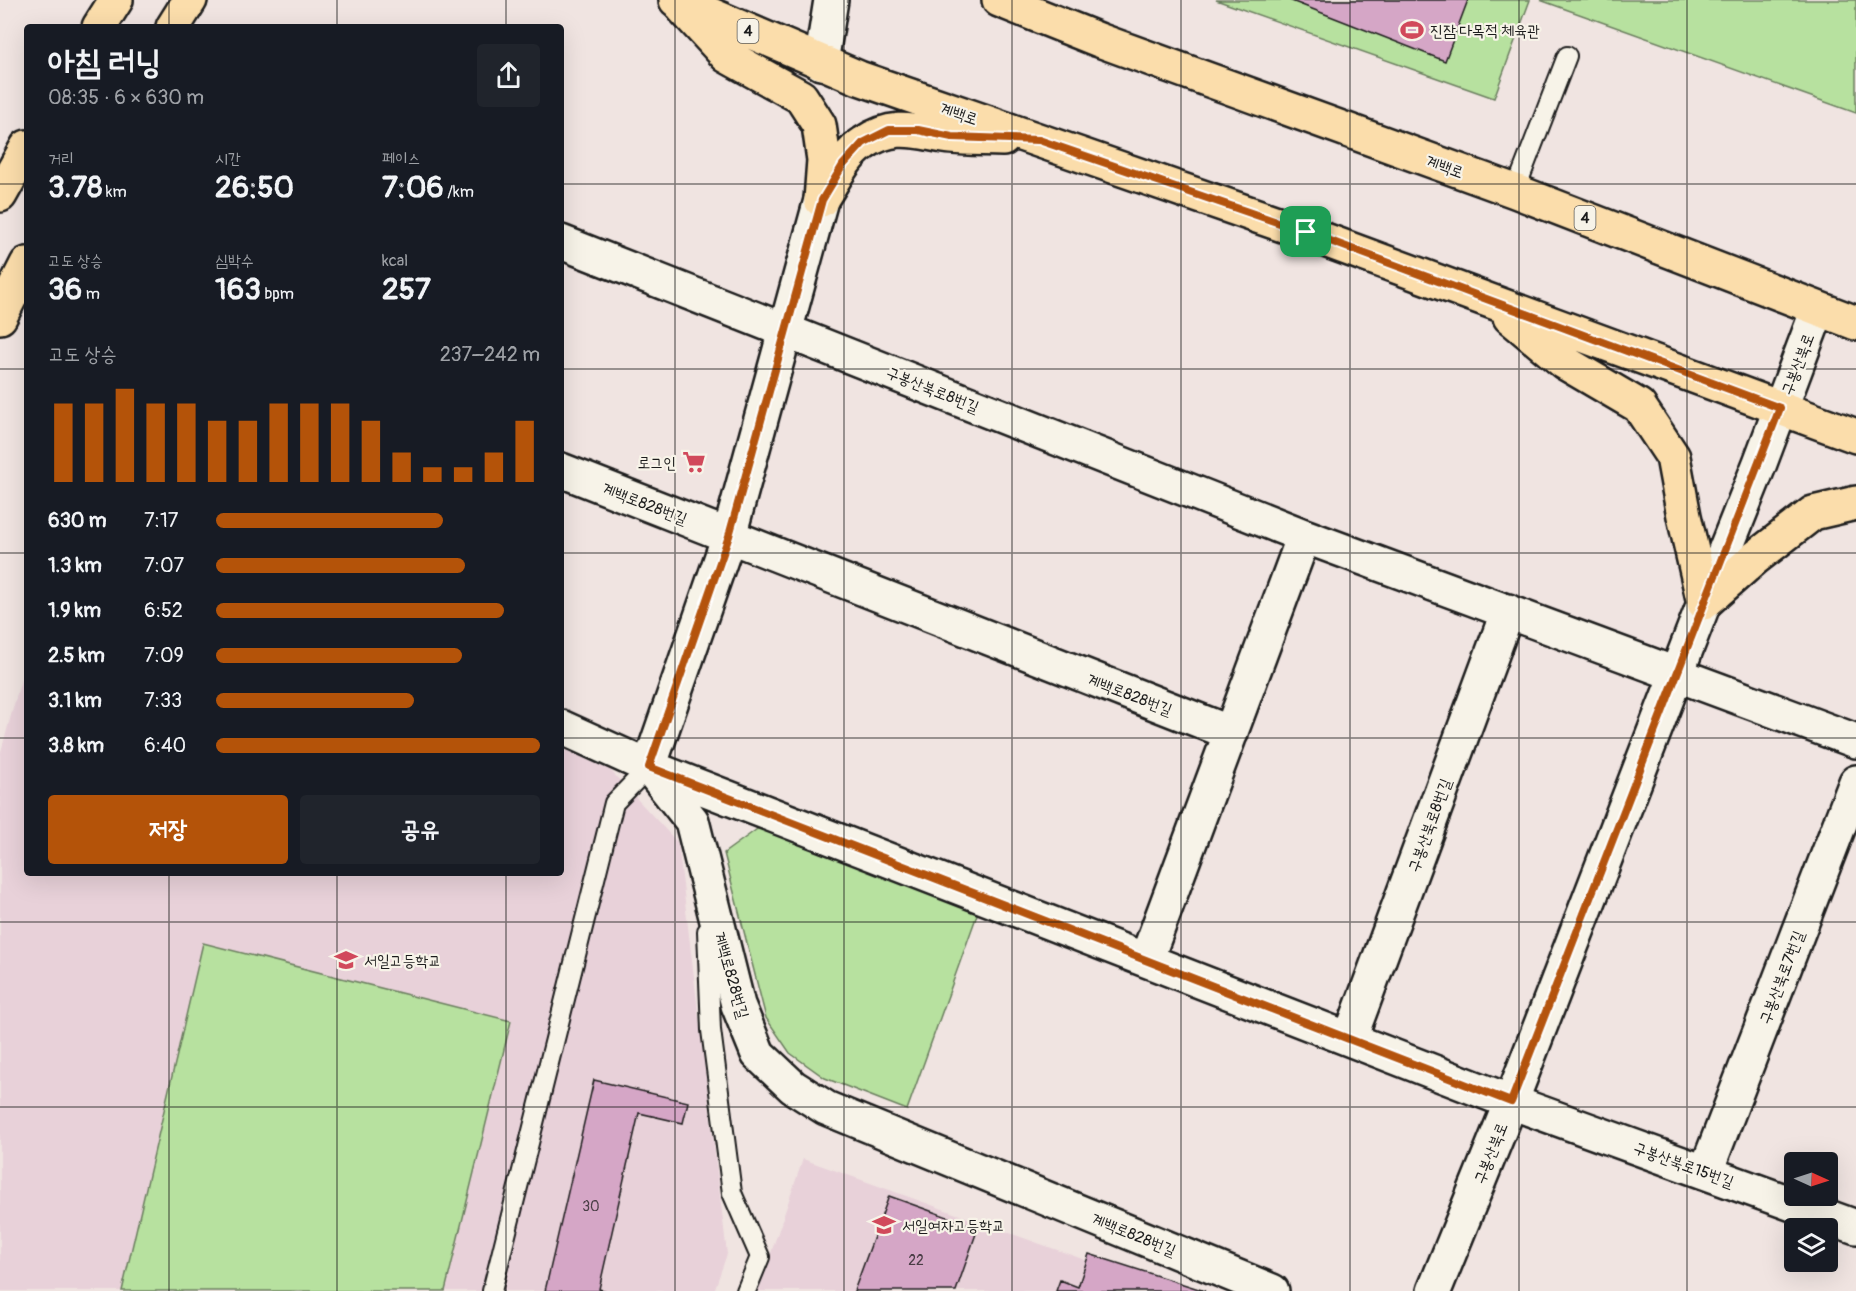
<!DOCTYPE html>
<html lang="ko">
<meta charset="utf-8">
<style>
body{margin:0;font-family:Pangolin,"Poor Story",sans-serif;background:#20242c;color:#f1f3f6;height:100vh;display:flex;flex-direction:column;font-size:22px;white-space:nowrap}
*{box-sizing:border-box;margin:0}
p{font-size:20px;color:#9ea1a6}
.icon{flex:none;width:33px;height:33px;fill:none;stroke:currentColor;stroke-width:2;stroke-linecap:round;stroke-linejoin:round}
.map{position:relative;flex:1;overflow:hidden}
.side{position:absolute;left:24px;top:24px;width:540px;height:852px;display:flex;flex-direction:column;background:#171b24;border-radius:6px;box-shadow:0 6px 24px #0002}
.side>*{flex:none}
.needle{width:39px;rotate:93deg}
.buttons{position:absolute;left:1784px;top:1152px;display:grid;gap:12px}
.buttons a{display:grid;place-items:center;width:54px;height:54px;border-radius:6px;background:#171b24;box-shadow:0 6px 24px #0002;font-size:30px}
.pin{position:absolute;display:grid;place-items:center;width:51px;height:51px;color:#fff;margin:-26px;border-radius:12px;box-shadow:0 3px 9px #0006}
.round{display:grid;place-items:center;flex:none;width:63px;height:63px;border-radius:6px;background:#20242c}
.summary{display:flex;align-items:center;justify-content:space-between;height:102px;padding:0 24px}
h1{font-size:33px;font-weight:700;line-height:45px}
.metrics{display:grid;grid-template-columns:repeat(3,1fr);gap:9px;height:102px;padding:6px 24px}
.metrics div{display:grid;align-content:center}
.metrics b{font-size:30px;font-weight:700}
.metrics small{font-size:16px;font-weight:400}
.metrics p{font-size:16px}
.chart{height:168px;padding:12px 24px}
.chart p{display:flex;justify-content:space-between}
.chart svg{width:100%;height:108px;margin-top:6px;stroke:#b45309;stroke-width:6}
.action{display:flex;gap:12px;margin-top:auto;padding:12px 24px}
.action a{flex:1;height:69px;border-radius:6px;background:#b45309;color:#fff;font-size:24px;font-weight:700;line-height:69px;text-align:center}
.action a+a{background:#20242c;color:#f1f3f6}
ul{padding:0 24px;list-style:none;font-size:20px}
li{display:grid;grid-template-columns:96px 72px 1fr;align-items:center;height:45px}
li i{height:15px;border-radius:8px;background:#b45309}
.map>svg:first-child{display:block}
.built{fill:#e8d1d9}
.green{fill:#b7e19f;stroke:#6a7e5e;stroke-width:1.5}
.building{fill:#d5a6c6;stroke:#1c1c1c;stroke-width:1.5}
.lines{fill:none;stroke-linecap:round;stroke-linejoin:round}
.lane-casing{stroke:#1c1c1c;stroke-width:22}
.street-casing{stroke:#1c1c1c;stroke-width:38}
.secondary-casing{stroke:#1c1c1c;stroke-width:38}
.primary-casing{stroke:#1c1c1c;stroke-width:38}
.highway-casing{stroke:#1c1c1c;stroke-width:38}
.lane{stroke:#f7f3e8;stroke-width:18}
.street{stroke:#f7f3e8;stroke-width:33}
.secondary{stroke:#f7f3e8;stroke-width:33}
.primary{stroke:#fbddab;stroke-width:33}
.highway{stroke:#fbddab;stroke-width:33}
.route-casing{stroke:#fff;stroke-width:12}
.route{stroke:#b45309;stroke-width:8}
.grid{fill:none;stroke:#1c1c1c;stroke-width:1.5;stroke-opacity:0.55}
.labels{text-anchor:middle;stroke-width:4.5;stroke-linejoin:round;paint-order:stroke}
.number-label{font-size:14px;fill:#4a3e46}
.shield{fill:#f7f3e8;stroke:#5e5c59;stroke-width:1.5}
.shield-label{font-size:15px;font-weight:bold;fill:#1c1c1c}
.poi-label{font-size:16px;fill:#1c1c1c;stroke:#f7f3e8;text-anchor:start}
.street-label{font-size:16px;fill:#1c1c1c;stroke:#f7f3e8}
</style>
<div class="map">
<svg width="1856" height="1291" viewBox="0 0 1856 1291">
<rect width="100%" height="100%" fill="#f0e4e1"/>
<filter id="ink" filterUnits="userSpaceOnUse"><feTurbulence type="fractalNoise" baseFrequency=".0167" numOctaves="2"/><feDisplacementMap in="SourceGraphic" scale="12" xChannelSelector="R" yChannelSelector="G"/><feConvolveMatrix kernelMatrix="1 2 1 2 8 2 1 2 1" color-interpolation-filters="sRGB"/></filter>
<g filter="url(#ink)">
<path class="built" d="M 27,658 L 27,873 L 561,873 L 561,748 L 610,770 L 678,843 L 727,1254 L 714,1291 L 0,1291 L 0,755 Z
M 803,1159 L 1172,1291 L 758,1291 Z"/>
<path class="green" d="M 1216,0 L 1530,0 L 1494,98 Z
M 1540,0 L 1856,0 L 1856,113 Z
M 760,827 L 978,912 L 907,1110 L 825,1078 L 790,1053 L 766,1018 L 724,853 Z
M 203,943 L 511,1021 L 445,1291 L 122,1291 Z"/>
<path class="building" d="M 1289,0 L 1468,0 L 1445,61 Z
M 594,1080 L 688,1102 L 683,1123 L 639,1113 L 599,1289 L 607,1291 L 545,1291 Z
M 889,1196 L 978,1228 L 956,1291 L 854,1291 Z
M 1089,1254 L 1205,1291 L 1056,1291 L 1060,1280 L 1078,1287 Z"/>
<g class="lines">
<g class="lane-casing">
<path id="lane" d="M 1515,191 L 1567,56
M 707,931 L 711,1030 L 732,1193 L 760,1257 L 746,1291
M 492,1291 L 614,803 L 649,767"/>
</g>
<g class="street-casing">
<path id="street" d="M 821,200 L 729,536 L 649,767 L 692,821 L 738,1005 L 758,1054 L 793,1087 L 826,1108 L 1272,1291
M 561,242 L 1304,536 L 1856,741
M 561,470 L 1231,733
M 561,727 L 649,767 L 1511,1102 L 1856,1227
M 1146,960 L 1304,536
M 1350,1038 L 1508,611
M 1706,1171 L 1856,782"/>
</g>
<g class="secondary-casing">
<path id="secondary" d="M 821,63 L 831,0
M 1434,1291 L 1511,1102 L 1704,603 L 1760,463 L 1818,309"/>
</g>
<g class="primary-casing">
<path id="primary" d="M 676,0 L 859,78 L 1306,233 L 1856,436
M 999,0 L 1099,40 L 1515,191 L 1856,323
M 683,8 L 727,56 L 801,97 L 819,125 L 824,160 L 821,200
M 822,198 C 834,180 845,155 864,143 C 896,121 919,133 952,137 C 969,139 986,138 1003,139
M 1510,317 L 1564,362 L 1639,406 L 1673,457 L 1684,516 L 1704,603 L 1755,558 L 1813,513 L 1856,503"/>
</g>
<g class="highway-casing">
<path id="highway" d="M 99,27 L 116,0
M 173,27 L 190,0
M 0,195 L 27,147
M 0,317 L 27,264"/>
</g>
<use href="#lane" class="lane"/>
<use href="#street" class="street"/>
<use href="#secondary" class="secondary"/>
<use href="#primary" class="primary"/>
<use href="#highway" class="highway"/>
</g>
</g>
<g class="lines" filter="url(#ink)">
<g class="route-casing">
<path id="route" d="M 889,130 L 918,130 L 952,137 L 1039,140 L 1306,232 L 1780,408 L 1511,1102 L 649,767 L 729,536 L 822,200 L 843,165 L 863,143 Z"/>
</g>
<use href="#route" class="route"/>
</g>
<path class="grid" d="M 169,0 L 169,27M 337,0 L 337,27M 506,0 L 506,27M 675,0 L 675,1291M 844,0 L 844,1291M 1012,0 L 1012,1291M 1181,0 L 1181,1291M 1350,0 L 1350,1291M 1519,0 L 1519,1291M 1687,0 L 1687,1291M 0,184 L 27,184M 561,184 L 1856,184M 0,369 L 27,369M 561,369 L 1856,369M 0,553 L 27,553M 561,553 L 1856,553M 0,738 L 27,738M 561,738 L 1856,738M 169,873 L 169,1291M 337,873 L 337,1291M 506,873 L 506,1291M 0,922 L 1856,922M 0,1107 L 1856,1107"/>
<defs>
<g id="stadium-bare" transform="scale(1.8)"><path d="M0-5a6.5 5 0 1 0 0 10a6.5 5 0 1 0 0-10ZM-3.5-1.8h7v3.6h-7Z" fill="#d1495b" stroke="#f7f3e8" stroke-width="2.5" paint-order="stroke"/></g>
<g id="supermarket-bare" transform="scale(1.8)"><path d="M-6-5.5h2.5l.6 2H6L4.5 2H-2.5L-4.4-4H-6ZM-1.5 3.2a1.3 1.3 0 1 0 .1 0ZM3 3.2a1.3 1.3 0 1 0 .1 0Z" fill="#d1495b" stroke="#f7f3e8" stroke-width="2.5" paint-order="stroke"/></g>
<g id="school-bare" transform="scale(1.8)"><path d="M0-5L7-2L0 1L-7-2ZM-4 1L0 2.5L4 1V4Q0 6-4 4Z" fill="#d1495b" stroke="#f7f3e8" stroke-width="2.5" paint-order="stroke"/></g>
</defs>
<g fill-rule="evenodd">
<use href="#stadium-bare" x="1412" y="30"/>
<use href="#supermarket-bare" x="694" y="462"/>
<use href="#school-bare" x="346" y="960"/>
<use href="#school-bare" x="884" y="1225"/>
</g>
<g class="labels">
<g class="number-label">
<text x="591" y="1211">30</text>
<text x="916" y="1265">22</text>
</g>
<g class="shield">
<rect x="737.5" y="19" width="21" height="24" rx="4.5"/>
<rect x="1574.5" y="206" width="21" height="24" rx="4.5"/>
</g>
<g class="shield-label">
<text x="748" y="36">4</text>
<text x="1585" y="223">4</text>
</g>
<g class="poi-label">
<text x="1430" y="36">진잠 다목적 체육관</text>
<text x="676" y="468" text-anchor="end">로그인</text>
<text x="364" y="966">서일고등학교</text>
<text x="902" y="1231">서일여자고등학교</text>
</g>
<g class="street-label">
<text transform="translate(959 113) rotate(19)" y="6">계백로</text>
<text transform="translate(1445 166) rotate(20)" y="6">계백로</text>
<text transform="translate(1797 364) rotate(-69)" y="6">구봉산북로</text>
<text transform="translate(933 389) rotate(22)" y="6">구봉산북로8번길</text>
<text transform="translate(645 503) rotate(21)" y="6">계백로828번길</text>
<text transform="translate(1130 694) rotate(21)" y="6">계백로828번길</text>
<text transform="translate(1429 825) rotate(-70)" y="6">구봉산북로8번길</text>
<text transform="translate(732 975) rotate(74)" y="6">계백로828번길</text>
<text transform="translate(1781 977) rotate(-69)" y="6">구봉산북로7번길</text>
<text transform="translate(1490 1153) rotate(-68)" y="6">구봉산북로</text>
<text transform="translate(1684 1164) rotate(20)" y="6">구봉산북로15번길</text>
<text transform="translate(1134 1234) rotate(22)" y="6">계백로828번길</text>
</g>
</g>
</svg>
<div class="buttons">
<a><svg class="needle" viewBox="-14 -14 28 28"><path d="M0-13l5 13h-10z" fill="#e53935"/><path d="M0 13l5-13h-10z" fill="#9ea1a6"/></svg></a>
<a><svg class="icon" aria-label="layers" viewBox="0 0 24 24"><path d="M12 4l9 5-9 5-9-5zM3 14l9 5 9-5"/></svg></a>
</div>
<div class="pin" style="left:1306px;top:232px;background:#1e9e55"><svg class="icon" aria-label="arrive" viewBox="0 0 24 24"><path d="M6 21V4h12l-3 4 3 4H6"/></svg></div>
<section class="side">
<div class="summary"><div><h1>아침 러닝</h1><p>08:35 · 6 × 630 m</p></div><a class="round"><svg class="icon" aria-label="share" viewBox="0 0 24 24"><path d="M12 15V3M7 8l5-5 5 5M5 13v7h14v-7"/></svg></a></div>
<div class="metrics">
<div><p>거리</p><b>3.78<small> km</small></b></div>
<div><p>시간</p><b>26:50</b></div>
<div><p>페이스</p><b>7:06<small> /km</small></b></div>
</div>
<div class="metrics">
<div><p>고도 상승</p><b>36<small> m</small></b></div>
<div><p>심박수</p><b>163<small> bpm</small></b></div>
<div><p>kcal</p><b>257</b></div>
</div>
<div class="chart"><p><span>고도 상승</span>237–242 m</p>
<svg viewBox="0 0 160 44" preserveAspectRatio="none"><path d="M5 44V12M15 44V12M25 44V6M35 44V12M45 44V12M55 44V19M65 44V19M75 44V12M85 44V12M95 44V12M105 44V19M115 44V32M125 44V38M135 44V38M145 44V32M155 44V19"/></svg>
</div>
<ul>
<li><b>630 m</b>7:17<i style="width:70%"></i></li>
<li><b>1.3 km</b>7:07<i style="width:77%"></i></li>
<li><b>1.9 km</b>6:52<i style="width:89%"></i></li>
<li><b>2.5 km</b>7:09<i style="width:76%"></i></li>
<li><b>3.1 km</b>7:33<i style="width:61%"></i></li>
<li><b>3.8 km</b>6:40<i style="width:100%"></i></li>
</ul>
<div class="action"><a>저장</a><a>공유</a></div>
</section>
</div>
